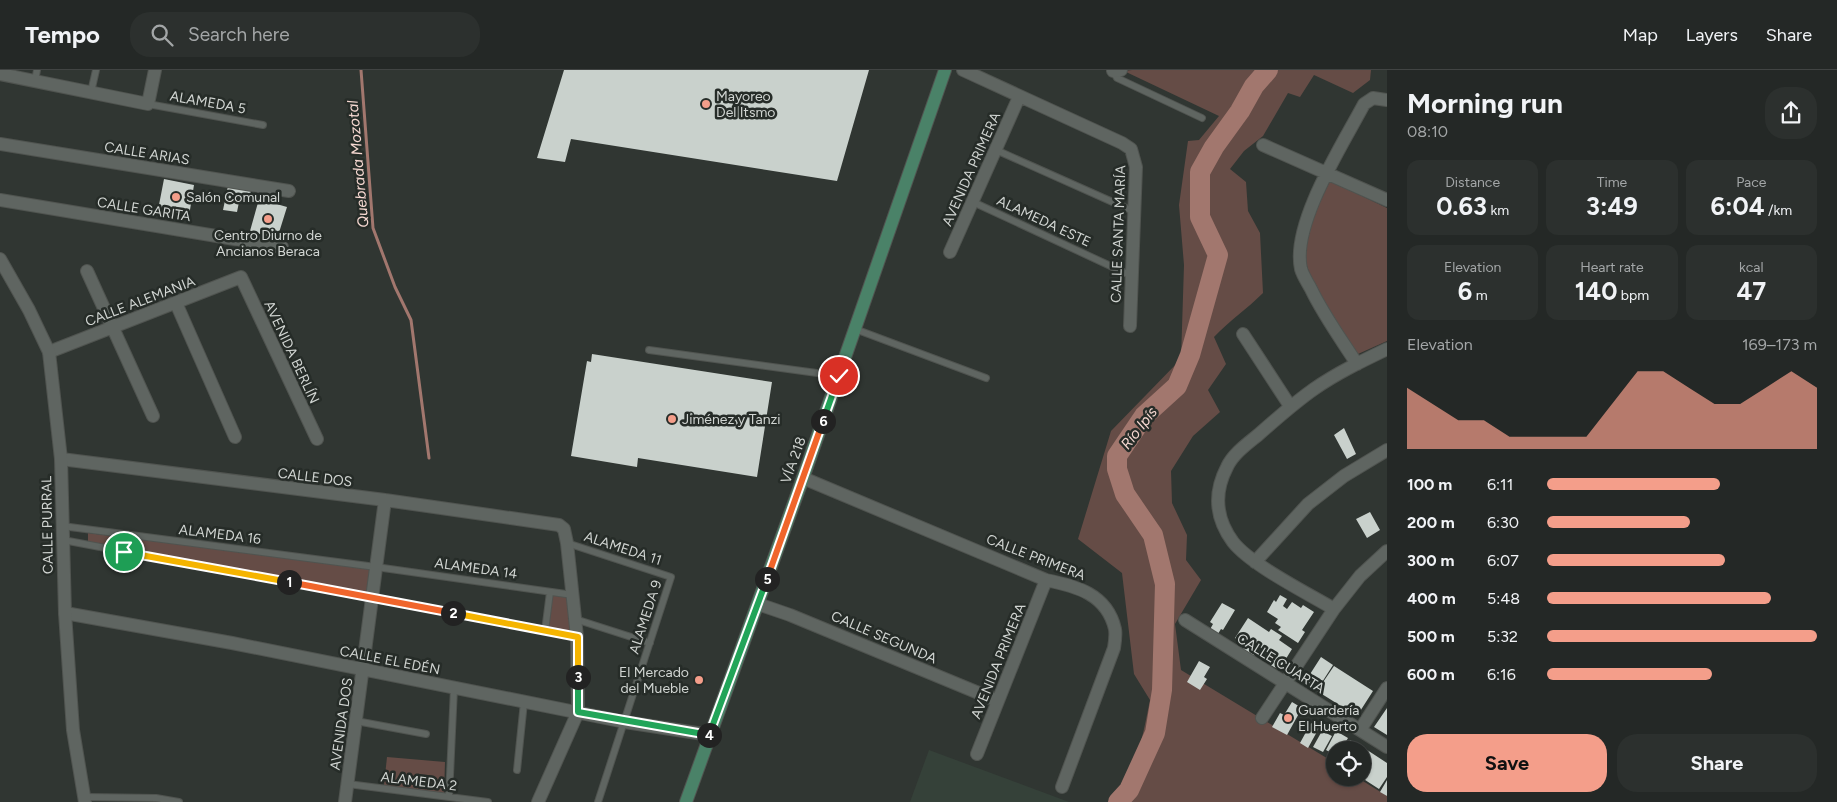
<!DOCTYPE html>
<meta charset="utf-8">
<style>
body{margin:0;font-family:Figtree,sans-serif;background:#2c302e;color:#f1f3f6;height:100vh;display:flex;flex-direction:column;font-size:19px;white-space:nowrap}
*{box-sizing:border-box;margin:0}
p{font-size:16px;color:#a3a6a7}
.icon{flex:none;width:28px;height:28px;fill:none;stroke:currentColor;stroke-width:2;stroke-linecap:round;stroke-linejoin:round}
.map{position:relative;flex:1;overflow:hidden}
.details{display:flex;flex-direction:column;background:#242826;width:450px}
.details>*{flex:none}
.buttons{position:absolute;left:1326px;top:671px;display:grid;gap:10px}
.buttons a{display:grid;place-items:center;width:45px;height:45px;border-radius:50%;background:#242826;box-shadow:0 1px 4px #0004,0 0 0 1px #414443;font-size:25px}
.pin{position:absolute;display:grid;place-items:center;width:42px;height:42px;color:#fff;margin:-21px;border:2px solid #fff;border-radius:50%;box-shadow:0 1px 5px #0007}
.km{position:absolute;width:25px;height:25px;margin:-12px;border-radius:50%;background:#222;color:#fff;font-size:14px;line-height:25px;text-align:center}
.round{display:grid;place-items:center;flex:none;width:52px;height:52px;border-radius:20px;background:#2c302e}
.headline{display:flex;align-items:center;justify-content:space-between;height:85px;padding:0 20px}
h1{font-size:28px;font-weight:700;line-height:38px}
.stats{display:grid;grid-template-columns:repeat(3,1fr);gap:8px;height:85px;padding:5px 20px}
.stats div{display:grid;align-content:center;border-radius:12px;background:#2c302e;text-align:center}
.stats b{font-size:25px;font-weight:700}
.stats small{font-size:14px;font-weight:400}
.stats p{font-size:14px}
.chart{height:140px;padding:10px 20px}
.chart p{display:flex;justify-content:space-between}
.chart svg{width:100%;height:90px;margin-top:5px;fill:#f49e8a;opacity:.7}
.cta{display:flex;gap:10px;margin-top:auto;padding:10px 20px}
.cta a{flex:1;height:58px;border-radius:20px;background:#f49e8a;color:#111;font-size:20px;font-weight:700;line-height:58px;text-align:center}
.cta a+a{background:#2c302e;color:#f1f3f6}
ul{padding:0 20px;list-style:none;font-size:16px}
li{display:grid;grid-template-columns:80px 60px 1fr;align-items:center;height:38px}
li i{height:12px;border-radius:6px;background:#f49e8a}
header{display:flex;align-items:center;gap:30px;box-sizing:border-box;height:70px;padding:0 25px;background:#242826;border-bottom:1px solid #414443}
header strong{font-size:24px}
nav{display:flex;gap:28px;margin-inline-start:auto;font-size:18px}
.search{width:350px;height:45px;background:#2c302e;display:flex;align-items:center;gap:12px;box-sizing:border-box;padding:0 18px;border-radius:20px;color:#a3a6a7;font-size:19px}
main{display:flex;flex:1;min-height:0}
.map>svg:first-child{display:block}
.built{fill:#354139}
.green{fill:#654c46}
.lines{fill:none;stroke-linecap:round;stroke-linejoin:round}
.stream{stroke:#a2776e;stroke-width:3}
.river{stroke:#a2776e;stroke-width:20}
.building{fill:#c9d1cc}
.service-casing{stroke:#505450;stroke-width:8}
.minor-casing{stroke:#505450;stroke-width:14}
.tertiary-casing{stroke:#505450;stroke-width:14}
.secondary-casing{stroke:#505450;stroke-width:14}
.service{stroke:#5f6561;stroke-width:6}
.minor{stroke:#5f6561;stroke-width:12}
.tertiary{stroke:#5f6561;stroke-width:12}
.secondary{stroke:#4a8268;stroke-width:12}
.split-1-casing{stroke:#fff;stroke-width:10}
.split-2-casing{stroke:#fff;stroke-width:10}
.split-3-casing{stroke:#fff;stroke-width:10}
.split-4-casing{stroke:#fff;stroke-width:10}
.split-5-casing{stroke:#fff;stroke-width:10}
.split-6-casing{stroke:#fff;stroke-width:10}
.split-7-casing{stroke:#fff;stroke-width:10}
.split-1{stroke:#f5b400;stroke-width:6}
.split-2{stroke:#f0652b;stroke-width:6}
.split-3{stroke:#f5b400;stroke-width:6}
.split-4{stroke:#22a559;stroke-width:6}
.split-5{stroke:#22a559;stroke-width:6}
.split-6{stroke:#f0652b;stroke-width:6}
.split-7{stroke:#22a559;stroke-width:6}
.poi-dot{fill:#f49e8a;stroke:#262c28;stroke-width:2}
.labels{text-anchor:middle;stroke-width:5;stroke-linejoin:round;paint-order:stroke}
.poi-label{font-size:14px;fill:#d1d5d2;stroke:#262c28;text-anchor:start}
.street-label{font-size:14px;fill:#d1d5d2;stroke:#262c28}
.water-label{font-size:15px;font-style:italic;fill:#f7d9d2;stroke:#262c28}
</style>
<header>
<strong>Tempo</strong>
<div class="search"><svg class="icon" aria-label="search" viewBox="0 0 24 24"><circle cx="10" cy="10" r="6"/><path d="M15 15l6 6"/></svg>Search here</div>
<nav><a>Map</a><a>Layers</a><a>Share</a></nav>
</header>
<main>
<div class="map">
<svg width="1387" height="732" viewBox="0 0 1387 732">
<rect width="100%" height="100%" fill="#303632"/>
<path class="built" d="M 929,680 L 1069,732 L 910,732 Z"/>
<path class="green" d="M 1132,0 L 1371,0 L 1370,10 L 1353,23 L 1314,5 L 1300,27 L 1288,23 L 1263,66 L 1244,81 L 1230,99 L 1246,112 L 1248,141 L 1260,163 L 1263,223 C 1247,239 1229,251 1214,267 L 1226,294 L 1208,320 L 1220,342 L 1193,366 L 1171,401 L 1172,433 L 1187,465 L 1186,490 L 1201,510 L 1175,554 L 1181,600 L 1335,693 L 1335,708 L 1358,708 L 1387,726 L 1387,732 L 1110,732 C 1136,709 1143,664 1150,630 L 1134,604 L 1122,503 L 1078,469 L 1111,361 L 1181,289 L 1184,195 L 1179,135 L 1188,71 L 1199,70 L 1219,46 L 1124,1 Z
M 1330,111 L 1387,138 L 1387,271 L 1358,284 C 1342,259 1300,206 1305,175 C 1309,153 1320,132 1330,111 Z
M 88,463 L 371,499 L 368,523 L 88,472 Z
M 552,525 L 570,527 L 573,564 L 548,559 Z
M 387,687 L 445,692 L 444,724 L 384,715 Z"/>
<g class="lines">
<path class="stream" d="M 361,0 L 373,158 L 395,217 L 411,250 L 429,388"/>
<path class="river" d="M 1118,732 L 1129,720 L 1155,663 L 1162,620 L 1165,514 L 1153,465 L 1125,424 L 1117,399 L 1117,386 L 1144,346 L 1177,316 L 1190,285 L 1218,185 L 1200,147 L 1200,102 L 1214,77 L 1240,41 L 1254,16 L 1268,0"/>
</g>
<path class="building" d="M 564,0 L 869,0 L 837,111 L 571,69 L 565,92 L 537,88 Z
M 164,109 L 194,115 L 189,146 L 158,140 Z
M 228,116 L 251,120 L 250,128 L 240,127 L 237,142 L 223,140 Z
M 259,129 L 287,137 L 277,169 L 250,161 Z
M 592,284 L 772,312 L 757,407 L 638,388 L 637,397 L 571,386 L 587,291 L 591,292 Z
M 1344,358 L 1356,384 L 1347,389 L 1334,365 Z
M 1370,442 L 1380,460 L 1367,468 L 1356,449 Z
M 1280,525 L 1287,529 L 1283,536 L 1287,539 L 1292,532 L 1301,538 L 1303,535 L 1314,542 L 1302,560 L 1305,562 L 1298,573 L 1278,560 L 1281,557 L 1275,553 L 1278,549 L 1267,542 L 1274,530 L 1276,532 Z
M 1222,533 L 1235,540 L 1223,560 L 1221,559 L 1216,567 L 1208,563 L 1213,554 L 1210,552 Z
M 1248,548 L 1269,562 L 1271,559 L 1282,566 L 1279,570 L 1292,579 L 1279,600 L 1269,594 L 1274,587 L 1260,577 L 1254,586 L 1243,579 L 1246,575 L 1235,568 Z
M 1321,587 L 1333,595 L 1317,620 L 1305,612 Z
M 1199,591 L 1210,597 L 1204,607 L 1207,609 L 1200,620 L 1187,612 Z
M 1334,596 L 1373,621 L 1357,646 L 1317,621 Z
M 1292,632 L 1302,638 L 1287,665 L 1272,657 L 1280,643 L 1284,645 Z
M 1387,638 L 1387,665 L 1374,657 Z
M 1311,653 L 1319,658 L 1308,678 L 1300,673 Z
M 1322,661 L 1332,666 L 1323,682 L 1313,677 Z
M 1336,661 L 1348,668 L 1341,680 L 1335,680 L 1335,685 L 1326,680 Z
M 1350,670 L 1358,675 L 1355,680 L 1343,680 Z
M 1361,676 L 1387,693 L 1387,707 L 1379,719 L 1362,708 L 1362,680 L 1359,680 Z
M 1387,710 L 1387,726 L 1380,722 Z"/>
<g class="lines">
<g class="service-casing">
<path id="service" d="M 1113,1 L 1117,8 L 1202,48
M 35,11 L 37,0
M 91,22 L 96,0
M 148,34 L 263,55
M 996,80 L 1135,142
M 973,132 L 1132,206
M 855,259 L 986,308
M 649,280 L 839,306
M 62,456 L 376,497 L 573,525
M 63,470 L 577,567
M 567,473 L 671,507 L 598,732
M 575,549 L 650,573
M 545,561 L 550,522
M 356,651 L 426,664
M 517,700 L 524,632
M 348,714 L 488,732
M 85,727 L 156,728 L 179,732
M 449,727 L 454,618"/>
</g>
<g class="minor-casing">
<path id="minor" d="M 963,0 L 1122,73 L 1131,79 L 1136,97 L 1130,256
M 1113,1 L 1121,0
M 0,4 L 148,34 L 155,0
M 0,74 L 289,121
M 1263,75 L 1387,130
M 0,130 L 282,177
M 950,182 L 1019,27
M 87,201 L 153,346
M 176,233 L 235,367
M 1243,264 L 1290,336
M 49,282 L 241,207 L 317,369
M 1357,294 C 1341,269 1324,246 1311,219 C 1308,213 1303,206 1301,199 C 1291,154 1343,74 1364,34 L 1373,28 L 1387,30
M 61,389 L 385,430 L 559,455 L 564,459 L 567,473 L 577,567 L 578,642 L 538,732
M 803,408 L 1046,510 C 1076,516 1107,524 1115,559 C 1116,565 1115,572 1114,578 L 1062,717
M 1255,492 L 1308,434 L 1344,406 L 1387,380
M 758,534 L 790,545 L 998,631
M 1334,539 C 1307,523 1251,495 1233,472 C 1216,449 1213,424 1227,397 C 1233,384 1247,374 1258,365 C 1276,349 1294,333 1314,319 C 1337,303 1362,291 1387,279
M 65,543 L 232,573 L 625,652 L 710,665
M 1185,550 L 1387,677
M 1262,648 L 1334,539 L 1360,506 L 1387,481
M 1360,660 L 1387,618
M 977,684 L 1046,510
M 345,732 L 385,430"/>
</g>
<g class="tertiary-casing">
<path id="tertiary" d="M 0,189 L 29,240 L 49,282 L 61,389 L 65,543 L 73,660 L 85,732"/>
</g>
<g class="secondary-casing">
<path id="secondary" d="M 686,732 L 803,408 L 945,0"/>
</g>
<use href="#service" class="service"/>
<use href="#minor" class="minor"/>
<use href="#tertiary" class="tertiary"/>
<use href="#secondary" class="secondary"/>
</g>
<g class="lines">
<g class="split-1-casing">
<path id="split-1" d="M 124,482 L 289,512"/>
</g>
<g class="split-2-casing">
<path id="split-2" d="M 289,512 L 453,543"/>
</g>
<g class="split-3-casing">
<path id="split-3" d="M 453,543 L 578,567 L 578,607"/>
</g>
<g class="split-4-casing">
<path id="split-4" d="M 578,607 L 578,642 L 709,665"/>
</g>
<g class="split-5-casing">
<path id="split-5" d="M 709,665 L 767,509"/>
</g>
<g class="split-6-casing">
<path id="split-6" d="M 767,509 L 823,351"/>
</g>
<g class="split-7-casing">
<path id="split-7" d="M 823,351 L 839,306"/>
</g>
<use href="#split-1" class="split-1"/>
<use href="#split-2" class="split-2"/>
<use href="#split-3" class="split-3"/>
<use href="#split-4" class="split-4"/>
<use href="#split-5" class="split-5"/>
<use href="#split-6" class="split-6"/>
<use href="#split-7" class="split-7"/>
</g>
<g class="poi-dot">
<circle cx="706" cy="34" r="5"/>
<circle cx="176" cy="127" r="5"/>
<circle cx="268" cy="149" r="5"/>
<circle cx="672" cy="349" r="5"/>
<circle cx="699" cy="610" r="5"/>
<circle cx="1288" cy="648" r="5"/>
</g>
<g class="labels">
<g class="poi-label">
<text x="716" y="31">Mayoreo<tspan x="716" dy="16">Del Itsmo</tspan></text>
<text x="186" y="132">Salón Comunal</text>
<text x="268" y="170" text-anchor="middle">Centro Diurno de<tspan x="268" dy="16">Ancianos Beraca</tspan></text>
<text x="682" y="354">Jiménez y Tanzi</text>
<text x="689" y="607" text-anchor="end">El Mercado<tspan x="689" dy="16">del Mueble</tspan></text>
<text x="1298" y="645">Guardería<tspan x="1298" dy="16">El Huerto</tspan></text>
</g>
<g class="street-label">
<text transform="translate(208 32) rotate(10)" y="5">ALAMEDA 5</text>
<text transform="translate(147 83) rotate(9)" y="5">CALLE ARIAS</text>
<text transform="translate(971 99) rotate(-66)" y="5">AVENIDA PRIMERA</text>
<text transform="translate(144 139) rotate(9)" y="5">CALLE GARITA</text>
<text transform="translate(1044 151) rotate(25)" y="5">ALAMEDA ESTE</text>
<text transform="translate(1118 164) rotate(-88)" y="5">CALLE SANTA MARÍA</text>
<text transform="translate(140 231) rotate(-21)" y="5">CALLE ALEMANIA</text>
<text transform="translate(292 282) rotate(65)" y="5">AVENIDA BERLÍN</text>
<text transform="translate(793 390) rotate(-70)" y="5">VÍA 218</text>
<text transform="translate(315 407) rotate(7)" y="5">CALLE DOS</text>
<text transform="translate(47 455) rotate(-91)" y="5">CALLE PURRAL</text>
<text transform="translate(220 464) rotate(7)" y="5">ALAMEDA 16</text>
<text transform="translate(623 478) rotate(18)" y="5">ALAMEDA 11</text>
<text transform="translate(1036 487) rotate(21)" y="5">CALLE PRIMERA</text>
<text transform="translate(476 498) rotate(8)" y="5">ALAMEDA 14</text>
<text transform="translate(645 547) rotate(-72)" y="5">ALAMEDA 9</text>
<text transform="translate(884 567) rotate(23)" y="5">CALLE SEGUNDA</text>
<text transform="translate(390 590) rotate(11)" y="5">CALLE EL EDÉN</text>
<text transform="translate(998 591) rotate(-68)" y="5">AVENIDA PRIMERA</text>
<text transform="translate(1281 593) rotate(32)" y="5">CALLE CUARTA</text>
<text transform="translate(341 654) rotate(-82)" y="5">AVENIDA DOS</text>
<text transform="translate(419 711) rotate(7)" y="5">ALAMEDA 2</text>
</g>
<g class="water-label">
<text transform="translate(358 94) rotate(-95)" y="5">Quebrada Mozotal</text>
<text transform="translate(1139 358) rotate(-52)" y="5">Río Ipís</text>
</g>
</g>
</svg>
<div class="buttons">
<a><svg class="icon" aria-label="locate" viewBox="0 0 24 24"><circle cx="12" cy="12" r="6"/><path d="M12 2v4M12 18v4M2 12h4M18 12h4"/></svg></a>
</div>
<div class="pin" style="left:124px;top:482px;background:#1e9e55"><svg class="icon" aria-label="arrive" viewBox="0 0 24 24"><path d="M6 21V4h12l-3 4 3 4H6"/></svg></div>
<div class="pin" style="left:839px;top:306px;background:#d93025"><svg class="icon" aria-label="check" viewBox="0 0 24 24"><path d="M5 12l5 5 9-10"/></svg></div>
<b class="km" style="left:289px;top:512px">1</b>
<b class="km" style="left:453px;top:543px">2</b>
<b class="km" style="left:578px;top:607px">3</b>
<b class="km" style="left:709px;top:665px">4</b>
<b class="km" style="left:767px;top:509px">5</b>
<b class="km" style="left:823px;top:351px">6</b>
</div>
<section class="details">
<div class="headline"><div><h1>Morning run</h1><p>08:10</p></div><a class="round"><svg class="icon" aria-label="share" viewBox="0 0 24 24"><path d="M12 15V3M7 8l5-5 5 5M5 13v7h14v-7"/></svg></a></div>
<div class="stats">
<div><p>Distance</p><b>0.63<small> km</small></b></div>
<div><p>Time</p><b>3:49</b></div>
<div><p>Pace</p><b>6:04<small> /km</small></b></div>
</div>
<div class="stats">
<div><p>Elevation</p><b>6<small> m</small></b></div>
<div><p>Heart rate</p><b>140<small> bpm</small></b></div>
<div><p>kcal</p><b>47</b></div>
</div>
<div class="chart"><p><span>Elevation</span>169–173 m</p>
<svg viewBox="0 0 160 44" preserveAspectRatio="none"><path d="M0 44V14L10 22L20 30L30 30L40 38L50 38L60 38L70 38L80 22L90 6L100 6L110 14L120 22L130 22L140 14L150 6L160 14V44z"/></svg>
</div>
<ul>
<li><b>100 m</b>6:11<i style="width:64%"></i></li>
<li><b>200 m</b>6:30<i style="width:53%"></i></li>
<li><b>300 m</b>6:07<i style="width:66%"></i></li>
<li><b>400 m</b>5:48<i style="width:83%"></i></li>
<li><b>500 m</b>5:32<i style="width:100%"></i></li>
<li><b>600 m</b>6:16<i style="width:61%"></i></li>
</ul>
<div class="cta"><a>Save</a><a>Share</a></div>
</section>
</main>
